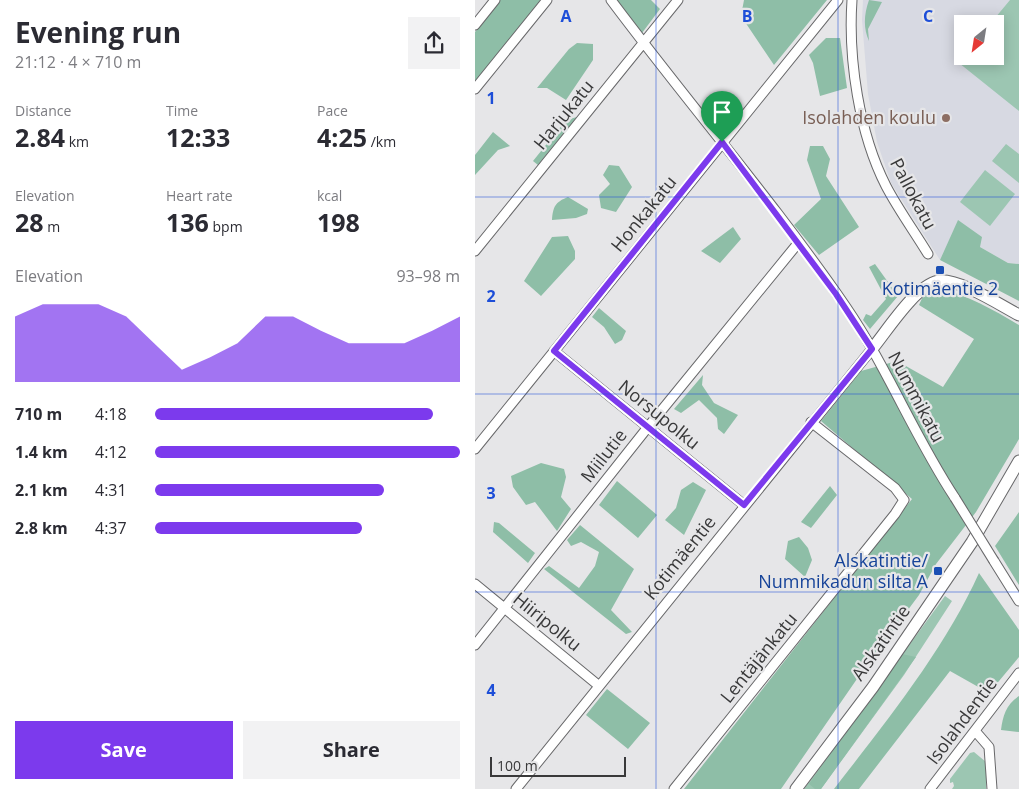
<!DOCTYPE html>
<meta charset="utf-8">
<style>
body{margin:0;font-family:"Open Sans",sans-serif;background:#f2f2f3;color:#2b2b33;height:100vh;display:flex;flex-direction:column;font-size:19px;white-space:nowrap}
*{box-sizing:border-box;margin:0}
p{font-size:16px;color:#7c7c81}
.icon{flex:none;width:28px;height:28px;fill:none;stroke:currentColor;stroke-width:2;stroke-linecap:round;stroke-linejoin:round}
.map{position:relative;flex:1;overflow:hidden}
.side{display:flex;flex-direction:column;background:#fff;width:475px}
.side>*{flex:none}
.needle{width:32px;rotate:210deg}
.buttons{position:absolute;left:479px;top:15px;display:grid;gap:10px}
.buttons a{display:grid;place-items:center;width:50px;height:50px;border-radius:0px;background:#fff;box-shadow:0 2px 12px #0003;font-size:25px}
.scale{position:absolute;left:15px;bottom:12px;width:136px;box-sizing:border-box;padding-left:5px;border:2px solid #39393a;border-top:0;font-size:14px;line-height:18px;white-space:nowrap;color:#39393a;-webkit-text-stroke:4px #e6e6e8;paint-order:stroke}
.pin{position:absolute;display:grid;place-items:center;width:42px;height:42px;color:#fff;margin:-51px -21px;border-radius:50% 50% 50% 0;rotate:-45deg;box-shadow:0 0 5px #0007}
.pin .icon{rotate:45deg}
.round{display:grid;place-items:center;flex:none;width:52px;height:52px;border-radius:0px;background:#f2f2f3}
.summary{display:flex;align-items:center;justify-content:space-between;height:85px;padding:0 15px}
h1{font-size:28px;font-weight:700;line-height:38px}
.metrics{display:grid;grid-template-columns:repeat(3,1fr);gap:8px;height:85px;padding:5px 15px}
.metrics div{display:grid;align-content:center}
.metrics b{font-size:25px;font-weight:700}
.metrics small{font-size:14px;font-weight:400}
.metrics p{font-size:14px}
.chart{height:140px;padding:10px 15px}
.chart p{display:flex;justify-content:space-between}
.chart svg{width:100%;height:90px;margin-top:5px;fill:#7c3aed;opacity:.7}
.action{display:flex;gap:10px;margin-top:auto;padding:10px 15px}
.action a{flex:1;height:58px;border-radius:0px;background:#7c3aed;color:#fff;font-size:20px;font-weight:700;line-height:58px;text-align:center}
.action a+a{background:#f2f2f3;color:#2b2b33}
ul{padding:0 15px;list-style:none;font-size:16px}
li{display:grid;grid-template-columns:80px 60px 1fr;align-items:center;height:38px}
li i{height:12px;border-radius:6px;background:#7c3aed}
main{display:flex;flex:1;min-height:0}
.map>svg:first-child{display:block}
.built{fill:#d7d9e2;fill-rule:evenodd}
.green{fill:#9cc6b2}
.forest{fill:#8ebea7}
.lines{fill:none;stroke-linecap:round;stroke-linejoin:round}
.minor-casing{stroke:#68686a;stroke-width:11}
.major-casing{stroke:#68686a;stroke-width:13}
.minor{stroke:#fff;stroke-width:9}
.major{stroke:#fff;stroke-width:11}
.minor-bridge-casing{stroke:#68686a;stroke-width:11;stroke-linecap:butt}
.minor-bridge{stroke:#fff;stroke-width:9}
.route-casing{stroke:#fff;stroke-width:10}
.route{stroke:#7c3aed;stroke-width:6}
.grid{fill:none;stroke:#1d4ed8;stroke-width:1;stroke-opacity:0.55}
.education-dot{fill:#8d6e63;stroke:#e6e6e8;stroke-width:2}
.transit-dot{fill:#1a4fb4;stroke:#e6e6e8;stroke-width:2}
.labels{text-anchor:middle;stroke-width:4.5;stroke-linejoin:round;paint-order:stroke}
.street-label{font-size:18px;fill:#39393a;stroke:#e6e6e8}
.education-label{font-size:18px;fill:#785e54;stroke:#e6e6e8;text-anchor:end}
.transit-label{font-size:18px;fill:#164399;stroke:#e6e6e8}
.grid-label{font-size:16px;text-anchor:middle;font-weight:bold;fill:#1d4ed8;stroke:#e6e6e8;stroke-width:4.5;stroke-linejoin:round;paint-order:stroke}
</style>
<main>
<section class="side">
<div class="summary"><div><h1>Evening run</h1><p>21:12 · 4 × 710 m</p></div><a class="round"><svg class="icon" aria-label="share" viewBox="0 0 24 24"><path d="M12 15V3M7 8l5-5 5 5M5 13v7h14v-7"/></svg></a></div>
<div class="metrics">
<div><p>Distance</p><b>2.84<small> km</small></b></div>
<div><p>Time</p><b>12:33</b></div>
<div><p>Pace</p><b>4:25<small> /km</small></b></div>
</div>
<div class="metrics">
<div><p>Elevation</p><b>28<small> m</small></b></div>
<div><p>Heart rate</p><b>136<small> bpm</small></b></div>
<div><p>kcal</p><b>198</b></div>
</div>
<div class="chart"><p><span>Elevation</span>93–98 m</p>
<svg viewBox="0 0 160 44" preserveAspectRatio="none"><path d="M0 44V12L10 6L20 6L30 6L40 12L50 25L60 38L70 32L80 25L90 12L100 12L110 19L120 25L130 25L140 25L150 19L160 12V44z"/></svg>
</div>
<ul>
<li><b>710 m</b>4:18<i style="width:91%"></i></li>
<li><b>1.4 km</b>4:12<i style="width:100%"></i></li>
<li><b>2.1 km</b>4:31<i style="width:75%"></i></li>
<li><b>2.8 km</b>4:37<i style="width:68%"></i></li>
</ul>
<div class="action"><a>Save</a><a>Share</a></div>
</section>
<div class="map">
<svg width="544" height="789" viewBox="0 0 544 789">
<rect width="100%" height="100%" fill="#e6e6e8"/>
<path class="built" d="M 388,0 L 544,0 L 544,264 L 533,263 L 505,247 L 483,221 L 465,260 L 416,183 L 402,142 L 393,94 L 387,20 ZM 488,24 L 520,24 L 520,56 L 488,56 Z"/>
<path class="green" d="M 535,0 L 544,0 L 544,111 L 484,63 L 489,56 L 520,56 L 520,24 L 515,24 Z
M 531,144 L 544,154 L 544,183 L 517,161 Z
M 510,170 L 540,194 L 515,226 L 485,202 Z
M 470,596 L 477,601 L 429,675 L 346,789 L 329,789 Z
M 499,752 L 511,762 L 511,789 L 477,789 L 479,786 L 478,782 L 475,783 L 475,779 L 495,753 Z"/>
<path class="forest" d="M 25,0 L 66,0 L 0,82 L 0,32 Z
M 142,0 L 176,0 L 185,9 L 167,33 Z
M 269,0 L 352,0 L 299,65 L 266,16 Z
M 394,0 L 407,2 L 393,29 L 394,41 C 388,28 389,14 394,0 Z
M 351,38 L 365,38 L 372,88 L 345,96 L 338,63 L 334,55 Z
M 102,43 L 118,44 L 118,60 L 91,100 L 72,88 L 62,88 L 94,49 Z
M 102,117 L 63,165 L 58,161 L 91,120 Z
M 18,132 L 35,146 L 23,150 L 0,175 L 0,155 Z
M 335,146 L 348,146 L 355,159 L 351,176 L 384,227 L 344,255 L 319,225 L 346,199 L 332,160 Z
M 134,165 L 144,166 L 157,187 L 141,212 L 126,208 L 124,195 L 135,184 L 128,175 Z
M 93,197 L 113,209 L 112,214 L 101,218 L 77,220 C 78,207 80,202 93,197 Z
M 483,220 L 507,237 L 505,247 L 533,263 L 544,264 L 544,301 L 465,260 Z
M 258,227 L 266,239 L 245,263 L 226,251 Z
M 93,236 L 100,251 L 100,259 L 66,296 L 49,281 L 77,237 Z
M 400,264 L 423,296 L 395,329 L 388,320 L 391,314 L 396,316 L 411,299 L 394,267 Z
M 465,288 C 493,296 519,310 544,325 L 544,439 L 501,512 L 461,564 L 444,595 L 384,676 L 306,789 L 209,789 L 437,499 L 346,421 L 386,371 L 422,361 L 468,387 L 499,339 L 444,305 L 449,294 Z
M 124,308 L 151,331 L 147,340 L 140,344 L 129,327 L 117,317 Z
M 228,375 L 227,385 L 239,403 L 263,415 L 249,434 L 243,429 L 242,418 L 224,400 L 206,413 L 199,409 Z
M 66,463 L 89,469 L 91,477 L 86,497 L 96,509 L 82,531 L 60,502 L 51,505 L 38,487 L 36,476 Z
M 142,481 L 182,515 L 163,538 L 124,505 Z
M 218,482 L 231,490 L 209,535 L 190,520 L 201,508 L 206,490 Z
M 355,486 L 362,495 L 336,528 L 326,522 Z
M 544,512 L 544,585 L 520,546 Z
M 19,522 L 24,523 L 60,553 L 53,563 L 18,532 Z
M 105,525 L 159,569 L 136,610 L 157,632 L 151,634 L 69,569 L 74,566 L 104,588 L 120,566 L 124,552 L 106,542 L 96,546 L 92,540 Z
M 324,537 L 333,548 L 337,560 L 330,577 L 310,559 L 313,541 Z
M 504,573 L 544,630 L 544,657 L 514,693 L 475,671 L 384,789 L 359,789 C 410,723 470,649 504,573 Z
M 427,654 L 441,657 L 346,789 L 340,789 L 334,784 Z
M 132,689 L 175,723 L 153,749 L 111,715 Z
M 544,696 L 544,732 L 526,730 C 528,715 531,705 544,696 Z"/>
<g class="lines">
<g class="minor-casing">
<path id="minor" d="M 136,0 C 213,103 298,201 371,307 C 412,367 439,436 480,498
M 377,0 C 373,59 384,133 411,186 C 423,209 439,231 453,254
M 0,25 L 20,0
M 0,89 L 72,0
M 0,251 L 203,0
M 79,351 L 269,505
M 0,449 L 363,0
M 519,561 L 544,601
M 0,584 L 123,685
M 0,645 L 173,427 L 324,242
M 501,732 L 514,747 L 517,789
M 41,789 L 397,349
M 199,789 L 420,514 L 429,500 L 420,488 L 336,422
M 455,789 L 544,673"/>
</g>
<g class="major-casing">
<path id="major" d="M 397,349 C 412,331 440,286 463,281 C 484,278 525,305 544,315
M 321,789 L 398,687 L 497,542 L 544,461"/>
</g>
<use href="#minor" class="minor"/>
<use href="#major" class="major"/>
<g class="minor-bridge-casing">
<path id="minor-bridge" d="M 480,498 L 519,561"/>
</g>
<use href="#minor-bridge" class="minor-bridge"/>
</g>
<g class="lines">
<g class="route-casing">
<path id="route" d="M 247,142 L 361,294 L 397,349 L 269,505 L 79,351 Z"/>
</g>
<use href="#route" class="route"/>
</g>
<path class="grid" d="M 181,0 L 181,789M 363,0 L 363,789M 0,197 L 544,197M 0,394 L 544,394M 0,592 L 544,592"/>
<circle class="education-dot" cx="471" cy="118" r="5"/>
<g class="transit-dot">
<rect x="460" y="265" width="10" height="10" rx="2.5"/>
<rect x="458" y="566" width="10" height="10" rx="2.5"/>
</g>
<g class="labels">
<g class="street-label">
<text transform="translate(89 115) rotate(-51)" y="6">Harjukatu</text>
<text transform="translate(438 194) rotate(62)" y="6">Pallokatu</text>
<text transform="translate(169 214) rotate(-51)" y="6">Honkakatu</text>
<text transform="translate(441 397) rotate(62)" y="6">Nummikatu</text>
<text transform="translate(184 415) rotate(39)" y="6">Norsupolku</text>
<text transform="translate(129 456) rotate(-52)" y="6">Miilutie</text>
<text transform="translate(205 558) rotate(-51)" y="6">Kotimäentie</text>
<text transform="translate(72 622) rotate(39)" y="6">Hiiripolku</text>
<text transform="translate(406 643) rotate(-55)" y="6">Alskatintie</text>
<text transform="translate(284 658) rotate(-51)" y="6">Lentäjänkatu</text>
<text transform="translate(487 721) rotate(-53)" y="6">Isolahdentie</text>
</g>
<g class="education-label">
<text x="461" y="124">Isolahden koulu</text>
</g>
<g class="transit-label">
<text x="465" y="295">Kotimäentie 2</text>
<text x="453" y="567" text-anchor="end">Alskatintie/<tspan x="453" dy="21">Nummikadun silta A</tspan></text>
</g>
</g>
<g class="grid-label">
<text x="91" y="22">A</text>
<text x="272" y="22">B</text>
<text x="453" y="22">C</text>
<text x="16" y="104">1</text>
<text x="16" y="302">2</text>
<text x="16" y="499">3</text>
<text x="16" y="696">4</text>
</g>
</svg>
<div class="buttons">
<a><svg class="needle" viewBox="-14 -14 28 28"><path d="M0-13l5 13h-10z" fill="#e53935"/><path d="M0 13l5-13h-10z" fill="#7c7c81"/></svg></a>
</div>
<div class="scale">100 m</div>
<div class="pin" style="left:247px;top:142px;background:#1e9e55"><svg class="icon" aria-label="arrive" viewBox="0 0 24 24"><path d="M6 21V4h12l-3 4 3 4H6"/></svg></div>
</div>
</main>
